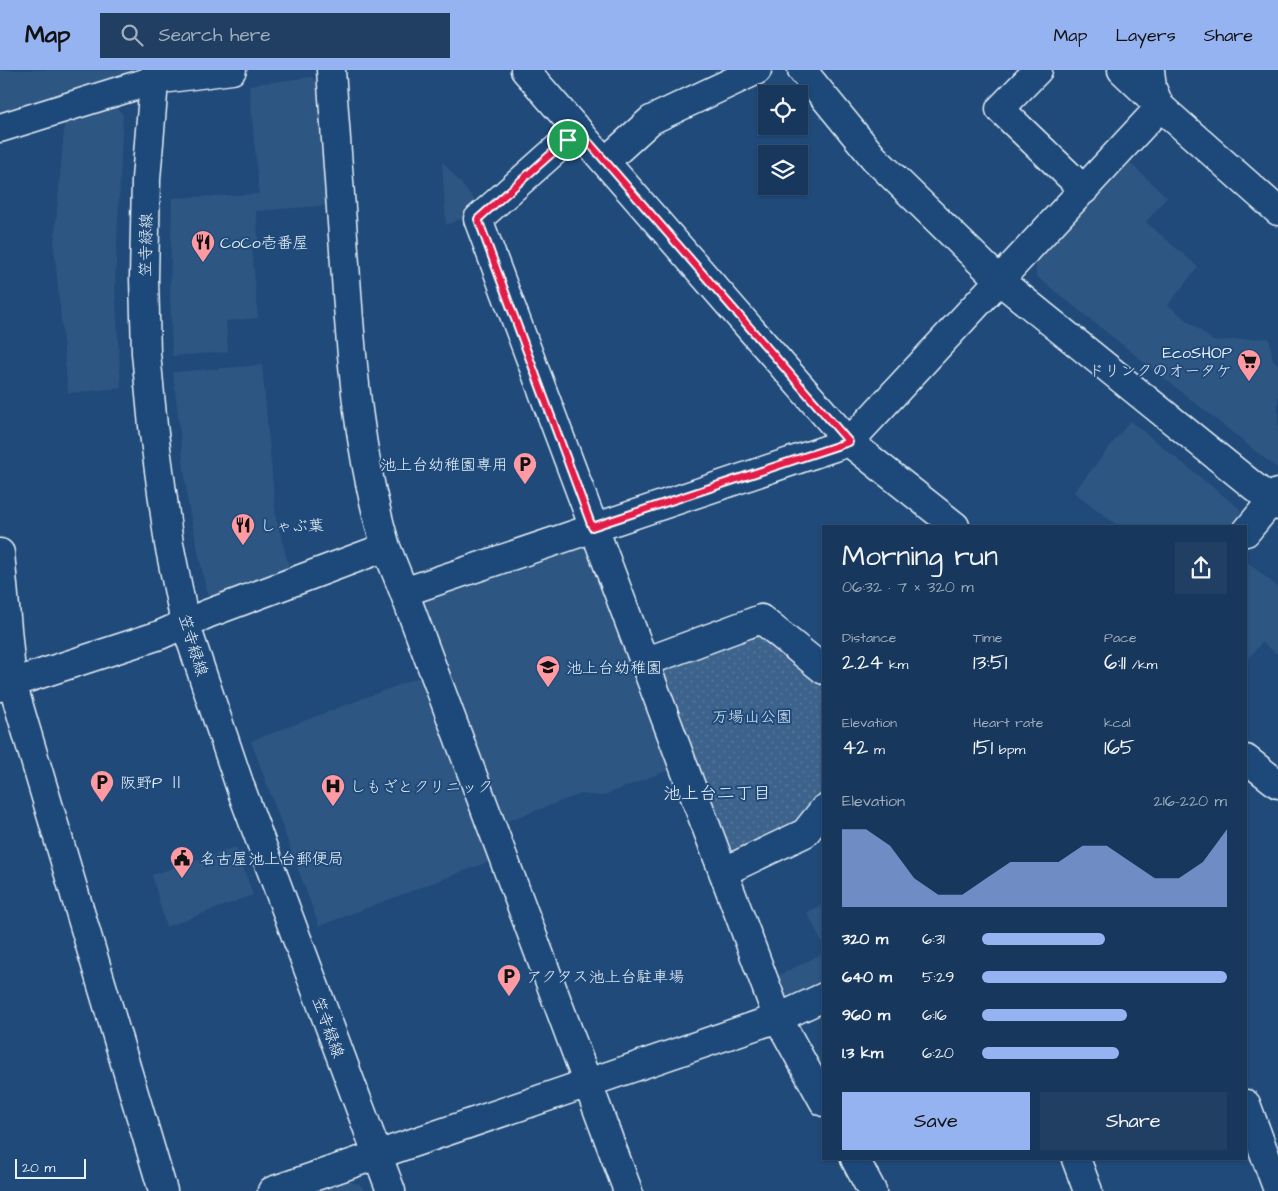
<!DOCTYPE html>
<meta charset="utf-8">
<style>
body{margin:0;font-family:"Architects Daughter","Klee One",sans-serif;background:#203f62;color:#f1f3f6;height:100vh;display:flex;flex-direction:column;font-size:19px;white-space:nowrap}
*{box-sizing:border-box;margin:0}
p{font-size:16px;color:#9eacbb}
.icon{flex:none;width:28px;height:28px;fill:none;stroke:currentColor;stroke-width:2;stroke-linecap:round;stroke-linejoin:round}
.map{position:relative;flex:1;overflow:hidden}
.sheet{position:absolute;left:822px;top:455px;width:425px;height:635px;display:flex;flex-direction:column;background:#17385c;border-radius:0px;box-shadow:0 1px 4px #0004,0 0 0 1px #365272}
.sheet>*{flex:none}
.tools{position:absolute;left:758px;top:15px;display:grid;gap:10px}
.tools a{display:grid;place-items:center;width:50px;height:50px;border-radius:0px;background:#17385c;box-shadow:0 1px 4px #0004,0 0 0 1px #365272;font-size:25px}
.scale{position:absolute;left:15px;bottom:12px;width:71px;box-sizing:border-box;padding-left:5px;border:2px solid #e8f1f8;border-top:0;font-size:14px;line-height:18px;white-space:nowrap;color:#e8f1f8;-webkit-text-stroke:4px #1f4a7a;paint-order:stroke}
.pin{position:absolute;display:grid;place-items:center;width:42px;height:42px;color:#fff;margin:-21px;border:2px solid #fff;border-radius:50%;box-shadow:0 1px 5px #0007}
.round{display:grid;place-items:center;flex:none;width:52px;height:52px;border-radius:0px;background:#203f62}
.overview{display:flex;align-items:center;justify-content:space-between;height:85px;padding:0 20px}
h1{font-size:28px;font-weight:600;line-height:38px}
.stats{display:grid;grid-template-columns:repeat(3,1fr);gap:8px;height:85px;padding:5px 20px}
.stats div{display:grid;align-content:center}
.stats b{font-size:21px;font-weight:600}
.stats small{font-size:14px;font-weight:400}
.stats p{font-size:14px}
.chart{height:140px;padding:10px 20px}
.chart p{display:flex;justify-content:space-between}
.chart svg{width:100%;height:90px;margin-top:5px;fill:#95b2f1;opacity:.7}
.action{display:flex;gap:10px;margin-top:auto;padding:10px 20px}
.action a{flex:1;height:58px;border-radius:0px;background:#95b2f1;color:#111;font-size:20px;font-weight:600;line-height:58px;text-align:center}
.action a+a{background:#203f62;color:#f1f3f6}
ul{padding:0 20px;list-style:none;font-size:16px}
li{display:grid;grid-template-columns:80px 60px 1fr;align-items:center;height:38px}
li i{height:12px;border-radius:6px;background:#95b2f1}
header{display:flex;align-items:center;gap:30px;box-sizing:border-box;height:70px;padding:0 25px;background:#95b2f1;color:#111}
header strong{font-size:24px}
nav{display:flex;gap:28px;margin-inline-start:auto;font-size:18px}
.search{width:350px;height:45px;background:#203f62;display:flex;align-items:center;gap:12px;box-sizing:border-box;padding:0 18px;border-radius:0px;color:#9eacbb;font-size:19px}
.map>svg:first-child{display:block}
.built{fill:#2e5683}
.park{fill:url(#park-dots);stroke:#92aac2}
.lines{fill:none;stroke-linecap:round;stroke-linejoin:round}
.street-casing{stroke:#e8f1f8;stroke-width:31}
.secondary-casing{stroke:#e8f1f8;stroke-width:31}
.street{stroke:#1f4a7a;stroke-width:28}
.secondary{stroke:#1f4a7a;stroke-width:28}
.route-casing{stroke:#fff;stroke-width:10}
.route{stroke:#e11d48;stroke-width:6}
.labels{text-anchor:middle;stroke-width:4;stroke-linejoin:round;paint-order:stroke}
.poi-label{font-size:16px;fill:#e8f1f8;stroke:#1f4a7a;text-anchor:start}
.street-label{font-size:16px;fill:#e8f1f8;stroke:#1f4a7a}
.park-label{font-size:16px;fill:#d7e3ed;stroke:#1f4a7a}
.neighbourhood-label{font-size:18px;fill:#e8f1f8;stroke:#1f4a7a}
</style>
<header>
<strong>Map</strong>
<div class="search"><svg class="icon" aria-label="search" viewBox="0 0 24 24"><circle cx="10" cy="10" r="6"/><path d="M15 15l6 6"/></svg>Search here</div>
<nav><a>Map</a><a>Layers</a><a>Share</a></nav>
</header>
<div class="map">
<svg width="1278" height="1121" viewBox="0 0 1278 1121">
<defs>
<pattern id="park-dots" width="8" height="8" patternUnits="userSpaceOnUse" patternTransform="scale(1.25)"><rect width="8" height="8" fill="#3c628c"/><path d="M2 2h.1M6 6h.1" fill="none" stroke="#58799d" stroke-width="1.8" stroke-linecap="round"/></pattern>
</defs>
<rect width="100%" height="100%" fill="#1f4a7a"/>
<filter id="ink" filterUnits="userSpaceOnUse"><feTurbulence type="fractalNoise" baseFrequency=".02" numOctaves="2"/><feDisplacementMap in="SourceGraphic" scale="10" xChannelSelector="R" yChannelSelector="G"/><feConvolveMatrix kernelMatrix="1 2 1 2 8 2 1 2 1" color-interpolation-filters="sRGB"/></filter>
<g filter="url(#ink)">
<path class="built" d="M 0,0 L 129,0 L 124,6 L 0,46 Z
M 312,7 L 321,15 L 331,135 L 256,141 L 259,177 L 252,178 L 258,248 L 226,251 L 228,282 L 172,286 L 170,219 L 172,128 L 259,124 L 249,15 Z
M 110,33 L 123,44 L 115,216 L 121,318 L 68,323 L 54,175 L 65,48 Z
M 442,91 L 479,135 L 466,147 L 446,155 Z
M 1130,93 L 1167,127 L 1146,152 L 1198,197 L 1168,235 L 1213,271 L 1269,268 L 1273,290 L 1278,294 L 1278,399 L 1036,206 L 1036,193 Z
M 262,295 L 276,448 L 290,500 L 219,528 L 207,524 L 188,434 L 173,302 Z
M 1130,351 L 1240,439 L 1242,453 L 1239,456 L 1118,456 L 1074,422 Z
M 578,474 L 593,481 L 674,698 L 602,726 L 581,724 L 502,753 L 421,538 L 426,527 Z
M 1246,491 L 1278,517 L 1278,585 L 1262,572 L 1246,592 Z
M 422,606 L 493,790 L 319,856 L 251,671 Z
M 236,777 L 253,825 L 166,857 L 152,805 Z
M 824,834 L 824,877 L 807,842 Z
M 824,883 L 824,917 L 792,932 L 780,926 L 773,908 Z
M 349,1111 L 361,1115 L 364,1121 L 319,1121 Z"/>
<path class="park" d="M 763,562 L 824,612 L 824,731 L 803,757 L 738,789 L 726,783 L 659,606 L 664,595 Z"/>
<g class="lines">
<g class="street-casing">
<path id="street" d="M 525,0 L 849,372 L 955,456
M 1038,0 L 1000,39 L 1084,120
M 1122,0 L 1164,40 L 1278,141
M 0,58 L 154,10 L 232,0
M 578,60 L 478,149 L 778,948 L 824,1032
M 606,91 L 651,50 L 757,0
M 1246,462 L 1278,423
M 386,477 L 404,522
M 0,483 L 12,613 L 163,1121
M 645,592 L 761,549 L 824,600
M 0,617 L 160,565 L 207,544 L 386,477 C 360,391 352,298 346,208 C 341,139 336,69 331,0
M 1246,689 L 1278,714
M 723,802 L 805,763 L 824,739
M 1246,1034 L 1278,1120
M 855,1089 L 872,1121
M 1076,1089 L 1088,1121
M 272,1121 L 778,948 L 824,927
M 628,1121 L 404,522 L 849,372 L 1160,37 L 1152,18 L 1150,0"/>
</g>
<g class="secondary-casing">
<path id="secondary" d="M 155,0 L 146,109 L 144,208 L 146,283 L 153,356 L 169,474 L 185,553 L 241,719 L 391,1121
M 802,0 L 874,88 L 999,210 L 1278,436"/>
</g>
<use href="#street" class="street"/>
<use href="#secondary" class="secondary"/>
</g>
</g>
<g class="lines" filter="url(#ink)">
<g class="route-casing">
<path id="route" d="M 578,60 L 849,372 L 592,457 L 478,149 Z"/>
</g>
<use href="#route" class="route"/>
</g>
<defs>
<g id="restaurant-pin" transform="scale(1.25)"><path d="M0 17L-7.5 6A9.5 9.5 0 1 1 7.5 6Z" fill="#ff9aa2" stroke="#1f4a7a"/><path d="M-5-6h1v4h1v-4h1v4h1v-4h1v5L-1.5 .5V6h-2V.5L-5-1ZM5-6V6H3V1.5H1.5Q1.5-4 5-6Z" fill="#111"/></g>
<g id="supermarket-pin" transform="scale(1.25)"><path d="M0 17L-7.5 6A9.5 9.5 0 1 1 7.5 6Z" fill="#ff9aa2" stroke="#1f4a7a"/><path d="M-6-5.5h2.5l.6 2H6L4.5 2H-2.5L-4.4-4H-6ZM-1.5 3.2a1.3 1.3 0 1 0 .1 0ZM3 3.2a1.3 1.3 0 1 0 .1 0Z" fill="#111"/></g>
<g id="parking-pin" transform="scale(1.25)"><path d="M0 17L-7.5 6A9.5 9.5 0 1 1 7.5 6Z" fill="#ff9aa2" stroke="#1f4a7a"/><path d="M-3.5-5.5H1a3.5 3.5 0 0 1 0 7H-1V5.5H-3.5ZM-1-3.4V-.6H.8a1.4 1.4 0 0 0 0-2.8Z" fill="#111"/></g>
<g id="school-pin" transform="scale(1.25)"><path d="M0 17L-7.5 6A9.5 9.5 0 1 1 7.5 6Z" fill="#ff9aa2" stroke="#1f4a7a"/><path d="M0-5L7-2L0 1L-7-2ZM-4 1L0 2.5L4 1V4Q0 6-4 4Z" fill="#111"/></g>
<g id="hospital-pin" transform="scale(1.25)"><path d="M0 17L-7.5 6A9.5 9.5 0 1 1 7.5 6Z" fill="#ff9aa2" stroke="#1f4a7a"/><path d="M-5-5h3v3.5h4V-5h3V5h-3V1.5h-4V5h-3Z" fill="#111"/></g>
<g id="civic-pin" transform="scale(1.25)"><path d="M0 17L-7.5 6A9.5 9.5 0 1 1 7.5 6Z" fill="#ff9aa2" stroke="#1f4a7a"/><path d="M-.6-6.5H3V-4.5H.6V-3L4-1V1h2V6H-6V1h2V-1L-.6-3ZM-1.2 2.5V6h2.4V2.5Z" fill="#111"/></g>
</defs>
<g fill-rule="evenodd">
<use href="#restaurant-pin" x="203" y="172"/>
<use href="#supermarket-pin" x="1249" y="291"/>
<use href="#parking-pin" x="525" y="394"/>
<use href="#restaurant-pin" x="243" y="455"/>
<use href="#school-pin" x="548" y="597"/>
<use href="#parking-pin" x="102" y="712"/>
<use href="#hospital-pin" x="333" y="716"/>
<use href="#civic-pin" x="182" y="788"/>
<use href="#parking-pin" x="509" y="906"/>
</g>
<g class="labels">
<g class="poi-label">
<text x="220" y="178">CoCo壱番屋</text>
<text x="1232" y="288" text-anchor="end">EcoSHOP<tspan x="1232" dy="18">ドリンクのオータケ</tspan></text>
<text x="508" y="400" text-anchor="end">池上台幼稚園専用</text>
<text x="260" y="461">しゃぶ葉</text>
<text x="566" y="603">池上台幼稚園</text>
<text x="120" y="718">阪野P Ⅱ</text>
<text x="350" y="722">しもざとクリニック</text>
<text x="200" y="794">名古屋池上台郵便局</text>
<text x="526" y="912">アクタス池上台駐車場</text>
</g>
<g class="street-label">
<text transform="translate(145 175) rotate(-89)" y="6">笠寺緑線</text>
<text transform="translate(194 575) rotate(73)" y="6">笠寺緑線</text>
<text transform="translate(329 957) rotate(70)" y="6">笠寺緑線</text>
</g>
<g class="park-label">
<text x="752" y="652">万場山公園</text>
</g>
<g class="neighbourhood-label">
<text x="717" y="729">池上台二丁目</text>
</g>
</g>
</svg>
<div class="tools">
<a><svg class="icon" aria-label="locate" viewBox="0 0 24 24"><circle cx="12" cy="12" r="6"/><path d="M12 2v4M12 18v4M2 12h4M18 12h4"/></svg></a>
<a><svg class="icon" aria-label="layers" viewBox="0 0 24 24"><path d="M12 4l9 5-9 5-9-5zM3 14l9 5 9-5"/></svg></a>
</div>
<div class="scale">20 m</div>
<div class="pin" style="left:568px;top:70px;background:#1e9e55"><svg class="icon" aria-label="arrive" viewBox="0 0 24 24"><path d="M6 21V4h12l-3 4 3 4H6"/></svg></div>
<section class="sheet">
<div class="overview"><div><h1>Morning run</h1><p>06:32 · 7 × 320 m</p></div><a class="round"><svg class="icon" aria-label="share" viewBox="0 0 24 24"><path d="M12 15V3M7 8l5-5 5 5M5 13v7h14v-7"/></svg></a></div>
<div class="stats">
<div><p>Distance</p><b>2.24<small> km</small></b></div>
<div><p>Time</p><b>13:51</b></div>
<div><p>Pace</p><b>6:11<small> /km</small></b></div>
</div>
<div class="stats">
<div><p>Elevation</p><b>42<small> m</small></b></div>
<div><p>Heart rate</p><b>151<small> bpm</small></b></div>
<div><p>kcal</p><b>165</b></div>
</div>
<div class="chart"><p><span>Elevation</span>216–220 m</p>
<svg viewBox="0 0 160 44" preserveAspectRatio="none"><path d="M0 44V6L10 6L20 14L30 30L40 38L50 38L60 30L70 22L80 22L90 22L100 14L110 14L120 22L130 30L140 30L150 22L160 6V44z"/></svg>
</div>
<ul>
<li><b>320 m</b>6:31<i style="width:50%"></i></li>
<li><b>640 m</b>5:29<i style="width:100%"></i></li>
<li><b>960 m</b>6:16<i style="width:59%"></i></li>
<li><b>1.3 km</b>6:20<i style="width:56%"></i></li>
</ul>
<div class="action"><a>Save</a><a>Share</a></div>
</section>
</div>
